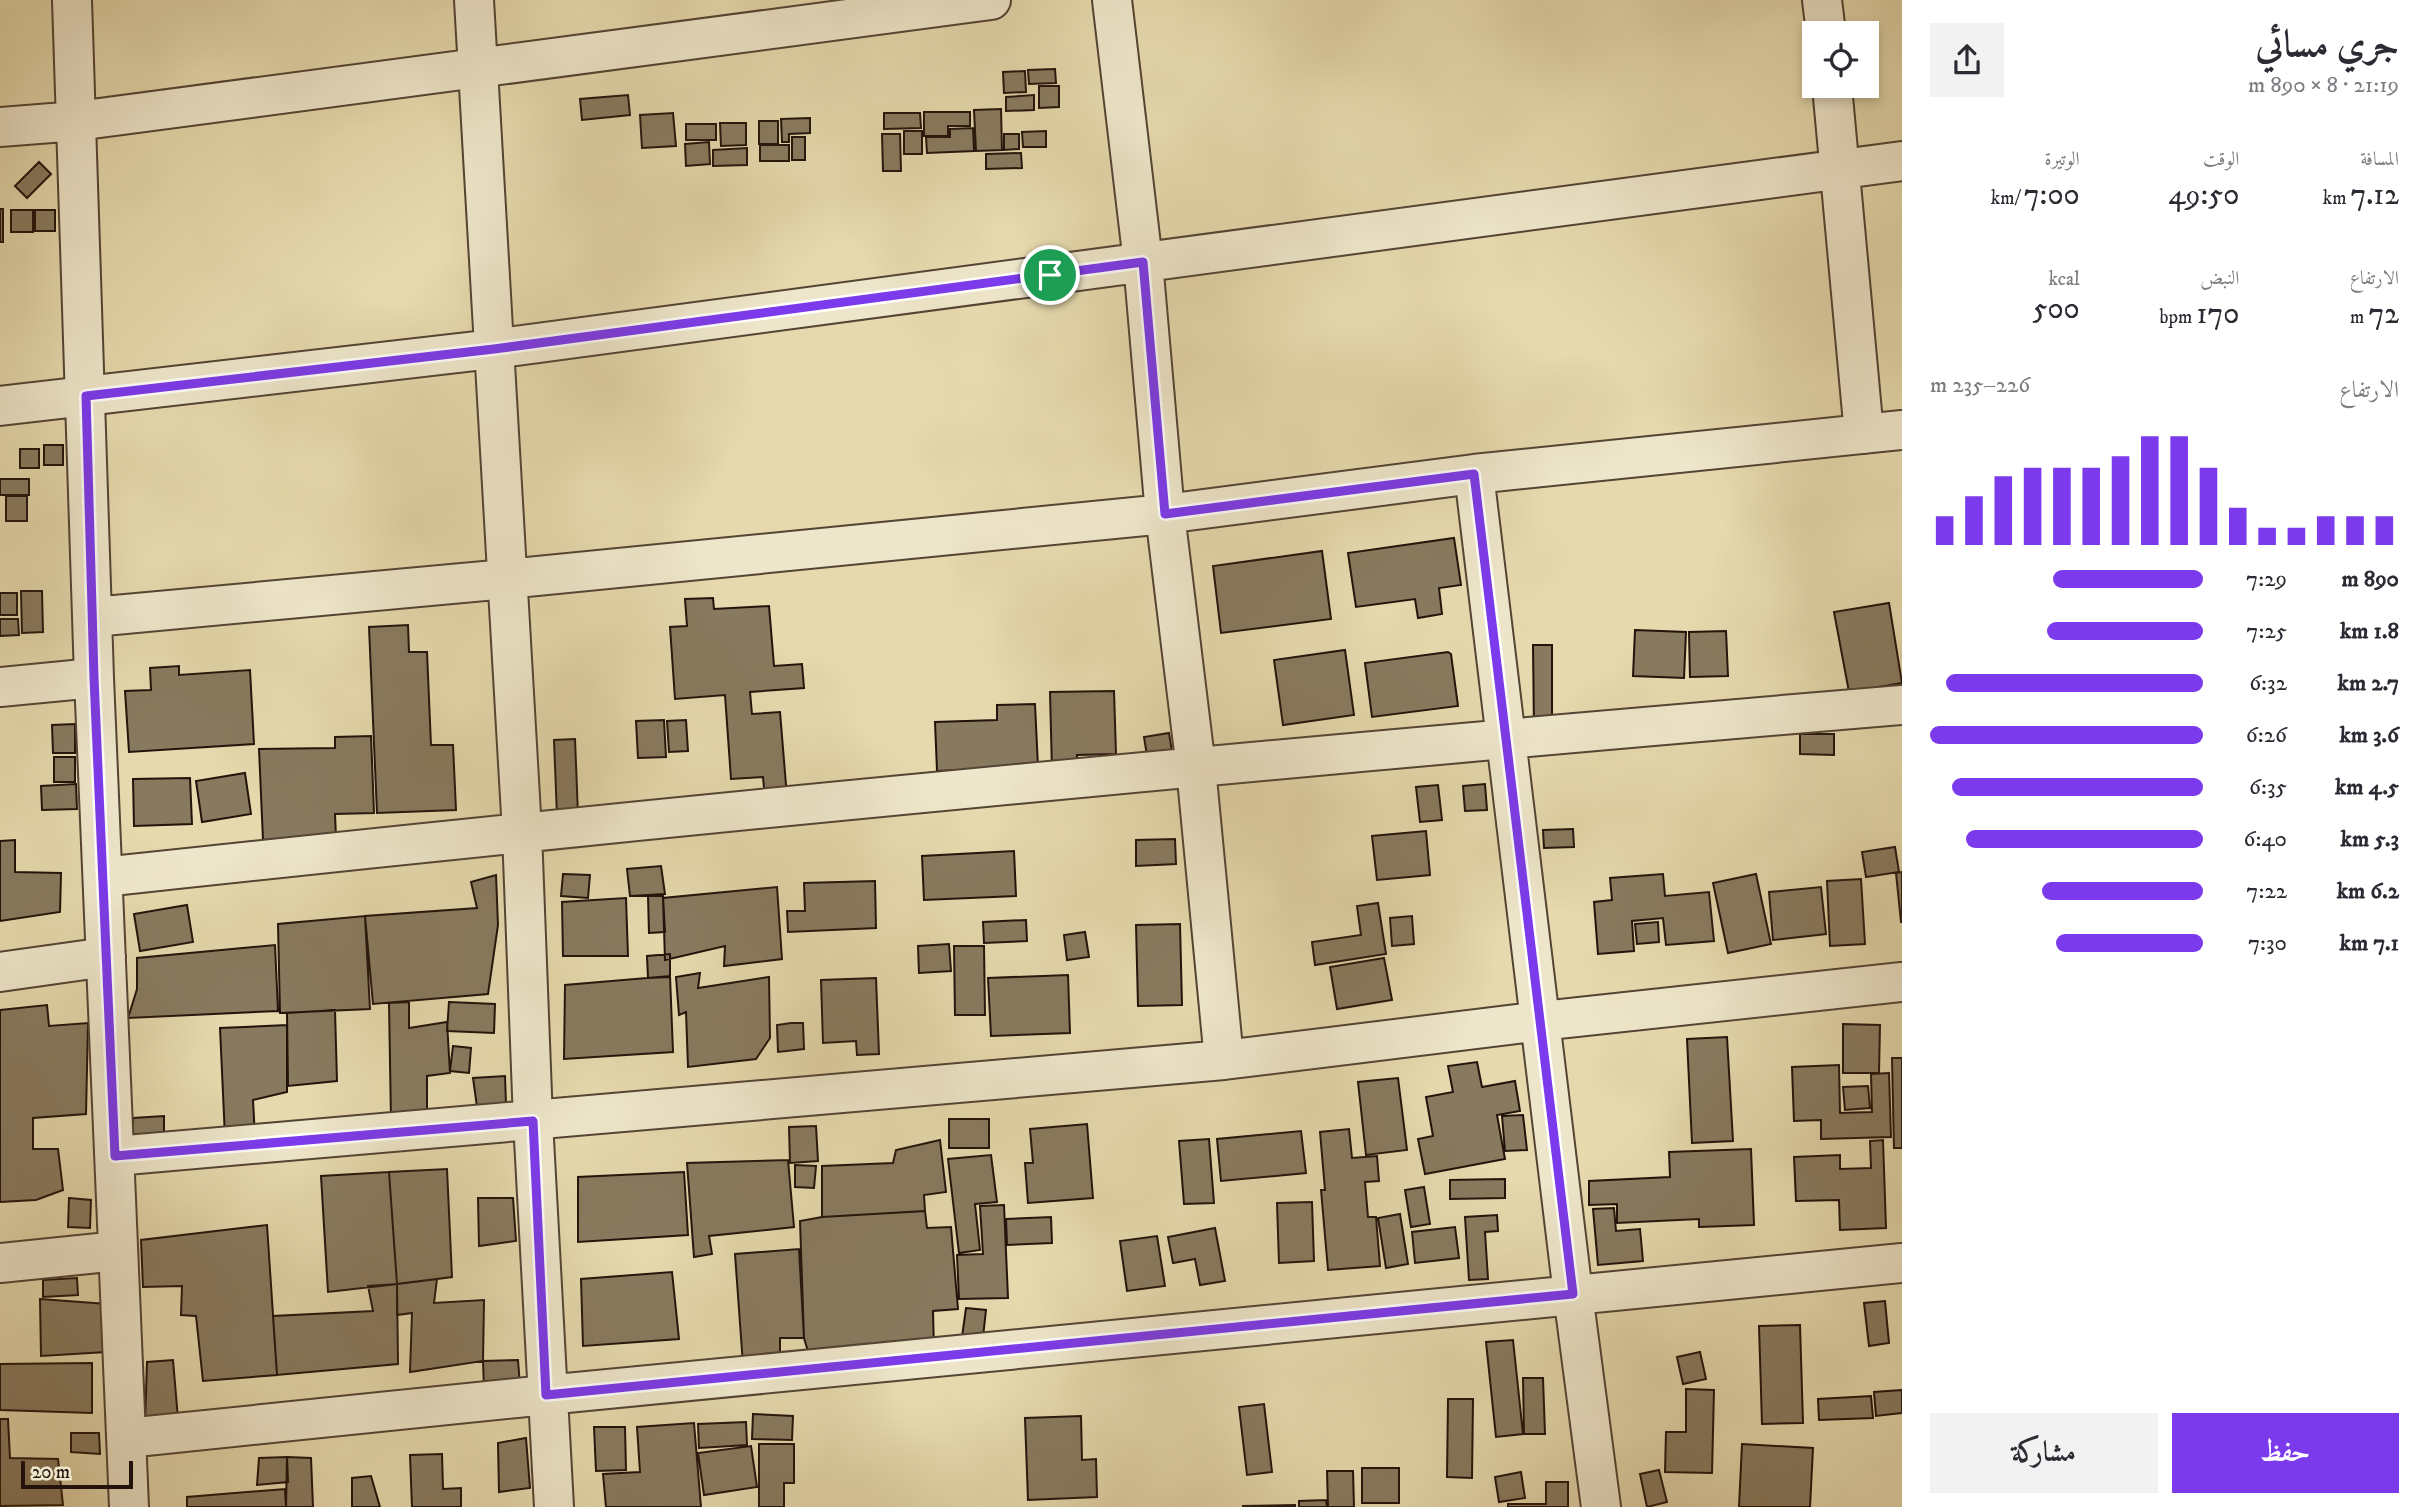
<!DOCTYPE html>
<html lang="ar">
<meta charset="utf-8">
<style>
body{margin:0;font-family:"IM FELL DW Pica",Amiri,serif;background:#f2f2f3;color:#2b2b33;direction:rtl;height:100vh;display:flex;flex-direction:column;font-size:26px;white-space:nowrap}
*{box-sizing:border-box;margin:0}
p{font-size:23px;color:#7c7c81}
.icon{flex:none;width:38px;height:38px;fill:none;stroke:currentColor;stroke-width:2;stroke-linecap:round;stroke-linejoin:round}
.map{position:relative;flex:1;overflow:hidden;direction:ltr}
.details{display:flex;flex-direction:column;background:#fff;width:525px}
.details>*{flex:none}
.buttons{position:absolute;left:1802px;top:21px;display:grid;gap:14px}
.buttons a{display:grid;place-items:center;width:77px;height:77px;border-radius:0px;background:#fff;box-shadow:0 4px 10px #0003;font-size:35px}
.scale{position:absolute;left:21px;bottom:18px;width:112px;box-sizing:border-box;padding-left:7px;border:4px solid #23130b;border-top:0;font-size:19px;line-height:24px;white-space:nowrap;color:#23130b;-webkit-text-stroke:5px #eee6ca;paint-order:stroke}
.pin{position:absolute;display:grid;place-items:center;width:60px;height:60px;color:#fff;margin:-30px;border:4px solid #fff;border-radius:50%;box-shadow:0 2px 7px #0007}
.round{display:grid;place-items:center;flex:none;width:74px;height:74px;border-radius:0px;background:#f2f2f3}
.overview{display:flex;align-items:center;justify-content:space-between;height:119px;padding:0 28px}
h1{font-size:38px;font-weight:600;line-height:52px}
.stats{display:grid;grid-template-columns:repeat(3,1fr);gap:10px;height:119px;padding:7px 28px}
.stats div{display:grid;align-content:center}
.stats b{font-size:30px;font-weight:600}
.stats small{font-size:19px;font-weight:400}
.stats p{font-size:19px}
.chart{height:196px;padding:14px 28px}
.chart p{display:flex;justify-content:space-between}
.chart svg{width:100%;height:126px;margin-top:7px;stroke:#7c3aed;stroke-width:6}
.primary-button{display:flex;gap:14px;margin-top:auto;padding:14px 28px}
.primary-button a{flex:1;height:80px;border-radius:0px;background:#7c3aed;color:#fff;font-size:28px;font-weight:600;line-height:80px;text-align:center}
.primary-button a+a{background:#f2f2f3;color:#2b2b33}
ul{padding:0 28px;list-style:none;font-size:23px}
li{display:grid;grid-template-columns:112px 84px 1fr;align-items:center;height:52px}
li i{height:18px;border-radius:9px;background:#7c3aed}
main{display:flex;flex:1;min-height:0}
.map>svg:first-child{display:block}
.building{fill:#887a5f;stroke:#23130b;stroke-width:2}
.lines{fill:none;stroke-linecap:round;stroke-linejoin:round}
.minor-casing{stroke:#544434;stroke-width:42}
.minor{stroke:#eee6ca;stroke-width:38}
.route-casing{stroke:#fff;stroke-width:14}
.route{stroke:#7c3aed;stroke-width:9}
</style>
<main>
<section class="details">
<div class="overview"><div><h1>جري مسائي</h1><p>21:19 · 8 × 890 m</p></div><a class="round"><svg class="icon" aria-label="share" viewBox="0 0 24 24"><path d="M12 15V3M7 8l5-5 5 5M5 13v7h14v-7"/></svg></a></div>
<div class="stats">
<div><p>المسافة</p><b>7.12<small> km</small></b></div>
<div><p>الوقت</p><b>49:50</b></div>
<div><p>الوتيرة</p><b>7:00<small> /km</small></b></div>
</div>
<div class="stats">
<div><p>الارتفاع</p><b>72<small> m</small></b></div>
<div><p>النبض</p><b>170<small> bpm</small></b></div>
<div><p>kcal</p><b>500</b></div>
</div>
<div class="chart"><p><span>الارتفاع</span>226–235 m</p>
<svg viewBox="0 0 160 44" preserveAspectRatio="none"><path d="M5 44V34M15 44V27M25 44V20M35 44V17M45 44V17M55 44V17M65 44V13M75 44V6M85 44V6M95 44V17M105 44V31M115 44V38M125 44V38M135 44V34M145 44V34M155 44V34"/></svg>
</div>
<ul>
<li><b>890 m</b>7:29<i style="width:55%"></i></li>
<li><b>1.8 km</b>7:25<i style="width:57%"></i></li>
<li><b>2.7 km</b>6:32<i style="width:94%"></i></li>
<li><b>3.6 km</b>6:26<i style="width:100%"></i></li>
<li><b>4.5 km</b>6:35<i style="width:92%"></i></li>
<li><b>5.3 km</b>6:40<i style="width:87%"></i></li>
<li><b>6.2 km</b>7:22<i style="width:59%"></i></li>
<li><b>7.1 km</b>7:30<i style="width:54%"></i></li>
</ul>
<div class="primary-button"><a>حفظ</a><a>مشاركة</a></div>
</section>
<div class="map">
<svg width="1902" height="1507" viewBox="0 0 1902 1507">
<rect width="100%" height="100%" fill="#e5d9ad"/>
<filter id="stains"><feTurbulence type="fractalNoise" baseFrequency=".00286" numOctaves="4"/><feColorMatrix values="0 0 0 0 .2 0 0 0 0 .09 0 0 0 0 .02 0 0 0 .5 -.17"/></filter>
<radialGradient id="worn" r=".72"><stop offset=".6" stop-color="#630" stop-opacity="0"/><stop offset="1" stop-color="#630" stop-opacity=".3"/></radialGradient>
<path class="building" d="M 1055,69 L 1056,83 L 1029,84 L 1028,70 Z
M 1025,71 L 1026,92 L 1004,93 L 1003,72 Z
M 1039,86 L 1059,86 L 1059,107 L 1039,108 Z
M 628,95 L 630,115 L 582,120 L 580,99 Z
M 1034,95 L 1034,110 L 1006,111 L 1006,97 Z
M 1001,109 L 1002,150 L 976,151 L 974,110 Z
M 924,112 L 970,112 L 970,126 L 948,126 L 948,136 L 924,136 Z
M 673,113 L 676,146 L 642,148 L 640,115 Z
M 884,113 L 920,113 L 921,128 L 884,129 Z
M 810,118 L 810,133 L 789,134 L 789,142 L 782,142 L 781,119 Z
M 759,121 L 778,121 L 778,144 L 759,144 Z
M 720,123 L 746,123 L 746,145 L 721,146 Z
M 686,124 L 716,124 L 716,140 L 686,140 Z
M 973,128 L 974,151 L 927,153 L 926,137 L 950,137 L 950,129 Z
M 904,131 L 922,131 L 922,154 L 904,154 Z
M 1046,131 L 1046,147 L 1023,147 L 1022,132 Z
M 882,134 L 900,134 L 901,171 L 883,171 Z
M 1004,134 L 1019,134 L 1019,149 L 1004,150 Z
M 792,137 L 805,137 L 805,160 L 792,160 Z
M 709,142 L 710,164 L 686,166 L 685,144 Z
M 760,145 L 789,145 L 789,161 L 760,161 Z
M 747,148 L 747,165 L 713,166 L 713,150 Z
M 1021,153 L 1022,168 L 986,169 L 986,154 Z
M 39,162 L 51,174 L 27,198 L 15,186 Z
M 0,209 L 3,209 L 3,242 L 0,242 Z
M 11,210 L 33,210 L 33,232 L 11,232 Z
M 35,210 L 55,210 L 55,231 L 35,231 Z
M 44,445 L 63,445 L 63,465 L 44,465 Z
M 20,449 L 39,449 L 39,468 L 20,468 Z
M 0,479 L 29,479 L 29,495 L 0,495 Z
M 6,496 L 27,496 L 27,521 L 6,521 Z
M 1454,538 L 1461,585 L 1439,588 L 1442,614 L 1418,618 L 1415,599 L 1356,607 L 1348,553 Z
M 1322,551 L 1331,619 L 1221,633 L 1213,566 Z
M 21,591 L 42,591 L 43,632 L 22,633 Z
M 0,593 L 17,593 L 17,615 L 0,615 Z
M 713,598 L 714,609 L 769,606 L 774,666 L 802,664 L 804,688 L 750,692 L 752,714 L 780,712 L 787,797 L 765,799 L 763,777 L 731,779 L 725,695 L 675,699 L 670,627 L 687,626 L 685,599 Z
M 1889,603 L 1902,683 L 1849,692 L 1834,612 Z
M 0,619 L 18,619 L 19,635 L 0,636 Z
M 408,625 L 409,652 L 427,652 L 431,745 L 453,745 L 456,810 L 377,813 L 369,627 Z
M 1635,630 L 1686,632 L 1684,678 L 1633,676 Z
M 1726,631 L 1728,676 L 1690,677 L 1689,632 Z
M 1533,645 L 1552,645 L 1552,729 L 1534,729 Z
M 1345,650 L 1354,715 L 1283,725 L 1274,660 Z
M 1448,652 L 1451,654 L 1458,706 L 1372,717 L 1365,663 Z
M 179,666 L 179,675 L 250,670 L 254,744 L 129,752 L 125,691 L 151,690 L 150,668 Z
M 1114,691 L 1116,754 L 1077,755 L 1078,770 L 1052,771 L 1050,692 Z
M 1035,704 L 1038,767 L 937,771 L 935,722 L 997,720 L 997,705 Z
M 664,720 L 666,757 L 638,758 L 636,721 Z
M 686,720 L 688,751 L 669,752 L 667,721 Z
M 75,724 L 75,753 L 53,753 L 52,725 Z
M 1169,733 L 1173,758 L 1148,762 L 1144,737 Z
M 1800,734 L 1834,734 L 1834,755 L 1800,754 Z
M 371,736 L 374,813 L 335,814 L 336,837 L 263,840 L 259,749 L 335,748 L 335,737 Z
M 575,739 L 578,815 L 557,816 L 554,740 Z
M 54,757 L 75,757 L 75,782 L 54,782 Z
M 245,773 L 251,814 L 202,822 L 196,781 Z
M 190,778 L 192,824 L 134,826 L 133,779 Z
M 76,784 L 77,809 L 42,810 L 41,786 Z
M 1485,784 L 1487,810 L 1465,811 L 1463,786 Z
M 1438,785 L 1442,820 L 1420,822 L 1416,787 Z
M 1573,829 L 1574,847 L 1544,848 L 1543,830 Z
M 1426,831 L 1430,875 L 1377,880 L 1372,836 Z
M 1175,839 L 1176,864 L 1136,866 L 1136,840 Z
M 15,840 L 15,872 L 61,873 L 60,912 L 0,921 L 0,841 Z
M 1895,847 L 1899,872 L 1866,877 L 1862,852 Z
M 1014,851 L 1016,896 L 924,900 L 922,856 Z
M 661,866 L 665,894 L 630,896 L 627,869 Z
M 1902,872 L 1902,922 L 1901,922 L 1896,873 Z
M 563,874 L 590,875 L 588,898 L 561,896 Z
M 1663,874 L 1665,896 L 1709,892 L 1714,941 L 1666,945 L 1663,918 L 1632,921 L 1634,951 L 1598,954 L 1594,902 L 1612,900 L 1610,878 Z
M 1756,874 L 1771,944 L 1728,953 L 1713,883 Z
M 496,875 L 498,925 L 488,994 L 373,1004 L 365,916 L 477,908 L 471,882 Z
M 1861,879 L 1865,944 L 1830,946 L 1827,881 Z
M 875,881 L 876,928 L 788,932 L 787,911 L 805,911 L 804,883 Z
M 777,887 L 782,959 L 724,966 L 725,946 L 665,960 L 663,898 Z
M 1821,887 L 1826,934 L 1773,940 L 1769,892 Z
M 648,896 L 663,896 L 665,932 L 649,933 Z
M 626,898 L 628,956 L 563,956 L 562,902 Z
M 1378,903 L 1386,954 L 1315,965 L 1312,942 L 1361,935 L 1357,906 Z
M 187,905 L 193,942 L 140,951 L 134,914 Z
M 365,916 L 370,1009 L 280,1013 L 278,924 Z
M 1412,916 L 1414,944 L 1392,946 L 1390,918 Z
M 1026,920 L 1027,941 L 984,943 L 983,922 Z
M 1658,922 L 1659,942 L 1637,944 L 1635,924 Z
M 1180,924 L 1182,1005 L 1138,1006 L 1136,925 Z
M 1085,932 L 1089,957 L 1067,960 L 1064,935 Z
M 949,944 L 951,971 L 919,973 L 918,946 Z
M 275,945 L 278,1011 L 128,1018 L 137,989 L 137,958 Z
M 954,946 L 984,946 L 985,1015 L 955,1015 Z
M 670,954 L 670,977 L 648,978 L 647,956 Z
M 1384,958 L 1392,1000 L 1337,1009 L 1330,967 Z
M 700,973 L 698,988 L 769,977 L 770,1038 L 756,1059 L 688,1067 L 686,1012 L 679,1015 L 676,977 Z
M 1068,975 L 1070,1033 L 991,1036 L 988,978 Z
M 670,976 L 673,1052 L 564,1059 L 565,985 Z
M 876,978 L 879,1054 L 857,1055 L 856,1041 L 823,1043 L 821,980 Z
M 409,1002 L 409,1028 L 447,1022 L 450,1073 L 427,1076 L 427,1118 L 391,1121 L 389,1003 Z
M 449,1002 L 495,1004 L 494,1033 L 447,1031 Z
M 47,1005 L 49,1026 L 88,1023 L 86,1114 L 33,1118 L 33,1149 L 58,1149 L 63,1190 L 36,1200 L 0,1202 L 0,1010 Z
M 335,1010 L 337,1081 L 288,1086 L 287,1013 Z
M 791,1023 L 803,1023 L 804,1049 L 778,1052 L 777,1025 Z
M 1843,1024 L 1880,1025 L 1879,1073 L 1843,1073 Z
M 287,1025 L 287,1092 L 253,1100 L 255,1137 L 225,1137 L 220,1028 Z
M 1727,1037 L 1733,1141 L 1692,1143 L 1687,1039 Z
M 453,1046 L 471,1048 L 469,1073 L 450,1071 Z
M 1892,1058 L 1902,1058 L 1902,1148 L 1894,1148 Z
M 1477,1062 L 1482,1087 L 1515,1081 L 1520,1111 L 1497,1115 L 1505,1159 L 1425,1174 L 1418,1139 L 1433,1136 L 1426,1097 L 1453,1092 L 1448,1066 Z
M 1839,1065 L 1840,1113 L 1872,1112 L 1871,1074 L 1889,1073 L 1891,1137 L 1821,1139 L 1821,1120 L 1794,1121 L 1792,1067 Z
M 505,1076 L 506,1104 L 477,1107 L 473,1078 Z
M 1398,1078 L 1407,1150 L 1366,1155 L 1358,1082 Z
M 1868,1086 L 1870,1108 L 1845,1110 L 1843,1087 Z
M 1523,1115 L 1527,1150 L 1505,1151 L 1502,1116 Z
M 164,1116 L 164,1143 L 133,1145 L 133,1118 Z
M 949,1119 L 989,1119 L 989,1148 L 949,1148 Z
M 1087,1124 L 1093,1198 L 1028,1203 L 1025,1163 L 1033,1163 L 1030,1129 Z
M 816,1126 L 818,1161 L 790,1163 L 789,1127 Z
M 1349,1129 L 1352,1158 L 1377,1156 L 1379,1181 L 1365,1182 L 1368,1217 L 1376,1217 L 1380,1266 L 1328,1270 L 1321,1190 L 1325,1190 L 1320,1132 Z
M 1301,1131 L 1306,1173 L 1221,1181 L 1217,1139 Z
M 1209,1139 L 1214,1203 L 1184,1204 L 1179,1141 Z
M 940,1140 L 946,1192 L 924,1195 L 925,1211 L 822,1217 L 822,1166 L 893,1163 L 896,1150 Z
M 1883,1140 L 1886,1228 L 1840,1230 L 1839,1200 L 1796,1201 L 1794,1157 L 1840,1155 L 1840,1169 L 1871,1168 L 1870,1141 Z
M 1751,1149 L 1754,1225 L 1699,1227 L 1699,1219 L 1617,1223 L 1617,1204 L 1589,1205 L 1589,1181 L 1670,1177 L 1669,1152 Z
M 991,1155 L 997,1202 L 975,1204 L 980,1250 L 959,1253 L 948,1159 Z
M 788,1160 L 794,1227 L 709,1236 L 712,1254 L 694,1257 L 687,1163 Z
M 795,1165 L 816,1166 L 814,1188 L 795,1187 Z
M 447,1169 L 452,1277 L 397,1284 L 389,1172 Z
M 389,1172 L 397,1284 L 328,1292 L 321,1176 Z
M 684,1172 L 688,1235 L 578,1242 L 578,1177 Z
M 1505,1179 L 1505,1198 L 1450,1199 L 1450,1180 Z
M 1424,1187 L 1430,1224 L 1411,1227 L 1405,1190 Z
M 69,1198 L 91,1200 L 90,1228 L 68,1227 Z
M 478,1198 L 513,1198 L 516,1241 L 479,1246 Z
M 1312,1202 L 1314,1261 L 1279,1263 L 1277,1203 Z
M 1004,1205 L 1008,1298 L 959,1299 L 957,1255 L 983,1254 L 980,1206 Z
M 1614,1208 L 1616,1231 L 1640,1229 L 1643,1261 L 1598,1265 L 1593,1209 Z
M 925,1211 L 927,1228 L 951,1227 L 958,1309 L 933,1311 L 934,1350 L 810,1358 L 804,1338 L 800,1221 L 822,1217 Z
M 1400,1214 L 1408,1264 L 1386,1268 L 1378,1218 Z
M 1497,1215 L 1498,1231 L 1485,1232 L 1488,1279 L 1469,1280 L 1465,1217 Z
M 1051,1217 L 1052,1243 L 1007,1245 L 1006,1219 Z
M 267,1225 L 277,1375 L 203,1381 L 196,1316 L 181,1315 L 182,1286 L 143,1287 L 141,1240 Z
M 1455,1227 L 1459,1258 L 1415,1263 L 1412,1232 Z
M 1215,1228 L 1225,1281 L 1200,1285 L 1195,1259 L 1173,1263 L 1168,1237 Z
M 1157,1236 L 1165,1286 L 1127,1291 L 1120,1241 Z
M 799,1249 L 804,1338 L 780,1338 L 780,1361 L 743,1365 L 735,1254 Z
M 672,1272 L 679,1339 L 583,1346 L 581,1279 Z
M 77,1278 L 78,1295 L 43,1297 L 43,1280 Z
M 437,1279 L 434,1303 L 484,1300 L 483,1361 L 410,1372 L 412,1313 L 397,1315 L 397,1284 Z
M 397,1284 L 398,1364 L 277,1375 L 273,1316 L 373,1311 L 368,1286 Z
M 40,1299 L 107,1304 L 106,1352 L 41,1356 Z
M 1885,1301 L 1889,1343 L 1869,1346 L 1864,1303 Z
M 966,1308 L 986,1310 L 982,1346 L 961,1344 Z
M 1800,1325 L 1803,1423 L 1762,1424 L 1759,1326 Z
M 1513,1340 L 1523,1434 L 1496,1437 L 1486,1342 Z
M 1700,1352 L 1706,1379 L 1683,1384 L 1677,1357 Z
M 173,1360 L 178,1419 L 145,1425 L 147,1362 Z
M 518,1360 L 520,1386 L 484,1389 L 483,1361 Z
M 92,1363 L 92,1413 L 0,1410 L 0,1364 Z
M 1523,1378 L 1543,1378 L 1545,1434 L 1524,1434 Z
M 1686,1389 L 1714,1390 L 1712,1473 L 1665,1472 L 1666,1432 L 1686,1432 Z
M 1902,1390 L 1902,1413 L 1876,1416 L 1874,1392 Z
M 1871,1396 L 1873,1418 L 1819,1420 L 1818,1399 Z
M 1448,1399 L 1473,1399 L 1472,1478 L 1447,1477 Z
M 1264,1404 L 1272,1472 L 1247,1475 L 1239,1407 Z
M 753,1414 L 793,1416 L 792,1440 L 752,1439 Z
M 1081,1416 L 1082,1460 L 1096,1459 L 1097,1497 L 1028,1500 L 1025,1418 Z
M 0,1419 L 8,1419 L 10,1458 L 58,1459 L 63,1505 L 0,1506 Z
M 746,1422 L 747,1445 L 699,1448 L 698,1424 Z
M 694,1423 L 701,1507 L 606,1507 L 603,1474 L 640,1472 L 637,1427 Z
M 594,1427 L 625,1427 L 626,1470 L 596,1471 Z
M 71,1433 L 99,1433 L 100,1454 L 71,1452 Z
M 526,1438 L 530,1488 L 499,1492 L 498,1443 Z
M 759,1444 L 794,1444 L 794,1483 L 784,1483 L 784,1507 L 759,1507 Z
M 1742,1444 L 1813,1448 L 1810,1507 L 1739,1507 Z
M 751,1446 L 757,1487 L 704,1495 L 698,1453 Z
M 442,1454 L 443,1489 L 461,1488 L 461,1507 L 412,1507 L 410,1455 Z
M 287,1457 L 288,1482 L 257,1485 L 259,1458 Z
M 287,1457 L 311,1458 L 313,1507 L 286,1507 Z
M 1362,1468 L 1399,1468 L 1399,1503 L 1362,1503 Z
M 1659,1470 L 1667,1502 L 1647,1507 L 1640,1474 Z
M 1327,1471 L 1353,1471 L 1354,1507 L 1328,1507 Z
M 1521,1472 L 1525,1498 L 1499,1502 L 1495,1477 Z
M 371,1476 L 380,1507 L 352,1507 L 352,1478 Z
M 1546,1482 L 1568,1482 L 1568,1507 L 1508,1507 L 1508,1504 L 1546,1504 Z
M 285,1489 L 286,1507 L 187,1507 L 187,1497 Z
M 1326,1500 L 1327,1507 L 1299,1507 L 1299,1501 Z
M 1295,1505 L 1295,1507 L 1243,1507 L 1243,1506 Z"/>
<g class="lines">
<g class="minor-casing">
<path id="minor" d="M 72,0 L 94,678 L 129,1507
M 474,0 L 522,832 L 533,1121 L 554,1507
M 1112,0 L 1143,262 L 1165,514 L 1196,768 L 1224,1060
M 1822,0 L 1826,33
M 1832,86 L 1864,434
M 0,127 L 77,121 L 991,0
M 0,406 L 493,349 L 1902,161
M 1474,474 L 1573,1294 L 1601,1507
M 93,617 L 506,579 L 1165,514 L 1474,474 L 1902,430
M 0,687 L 94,678
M 103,877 C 702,812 1302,755 1902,705
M 0,972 L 106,957
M 115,1156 L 1224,1060 L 1541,1021 L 1902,982
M 0,1263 L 118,1251
M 127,1438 L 546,1395 L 1902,1263"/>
</g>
<use href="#minor" class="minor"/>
</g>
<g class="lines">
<g class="route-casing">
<path id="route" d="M 1143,262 L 1165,514 L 1474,474 L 1573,1294 L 546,1395 L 533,1121 L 115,1156 L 94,678 L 86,396 L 494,349 Z"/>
</g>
<use href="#route" class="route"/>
</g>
<rect width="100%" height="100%" filter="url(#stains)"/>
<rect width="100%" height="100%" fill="url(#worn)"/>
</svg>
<div class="buttons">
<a><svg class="icon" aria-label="locate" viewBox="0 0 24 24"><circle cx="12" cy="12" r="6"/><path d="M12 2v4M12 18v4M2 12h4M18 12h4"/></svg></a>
</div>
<div class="scale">20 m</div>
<div class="pin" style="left:1050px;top:275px;background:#1e9e55"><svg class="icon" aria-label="arrive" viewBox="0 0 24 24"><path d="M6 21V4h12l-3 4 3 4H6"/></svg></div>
</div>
</main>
